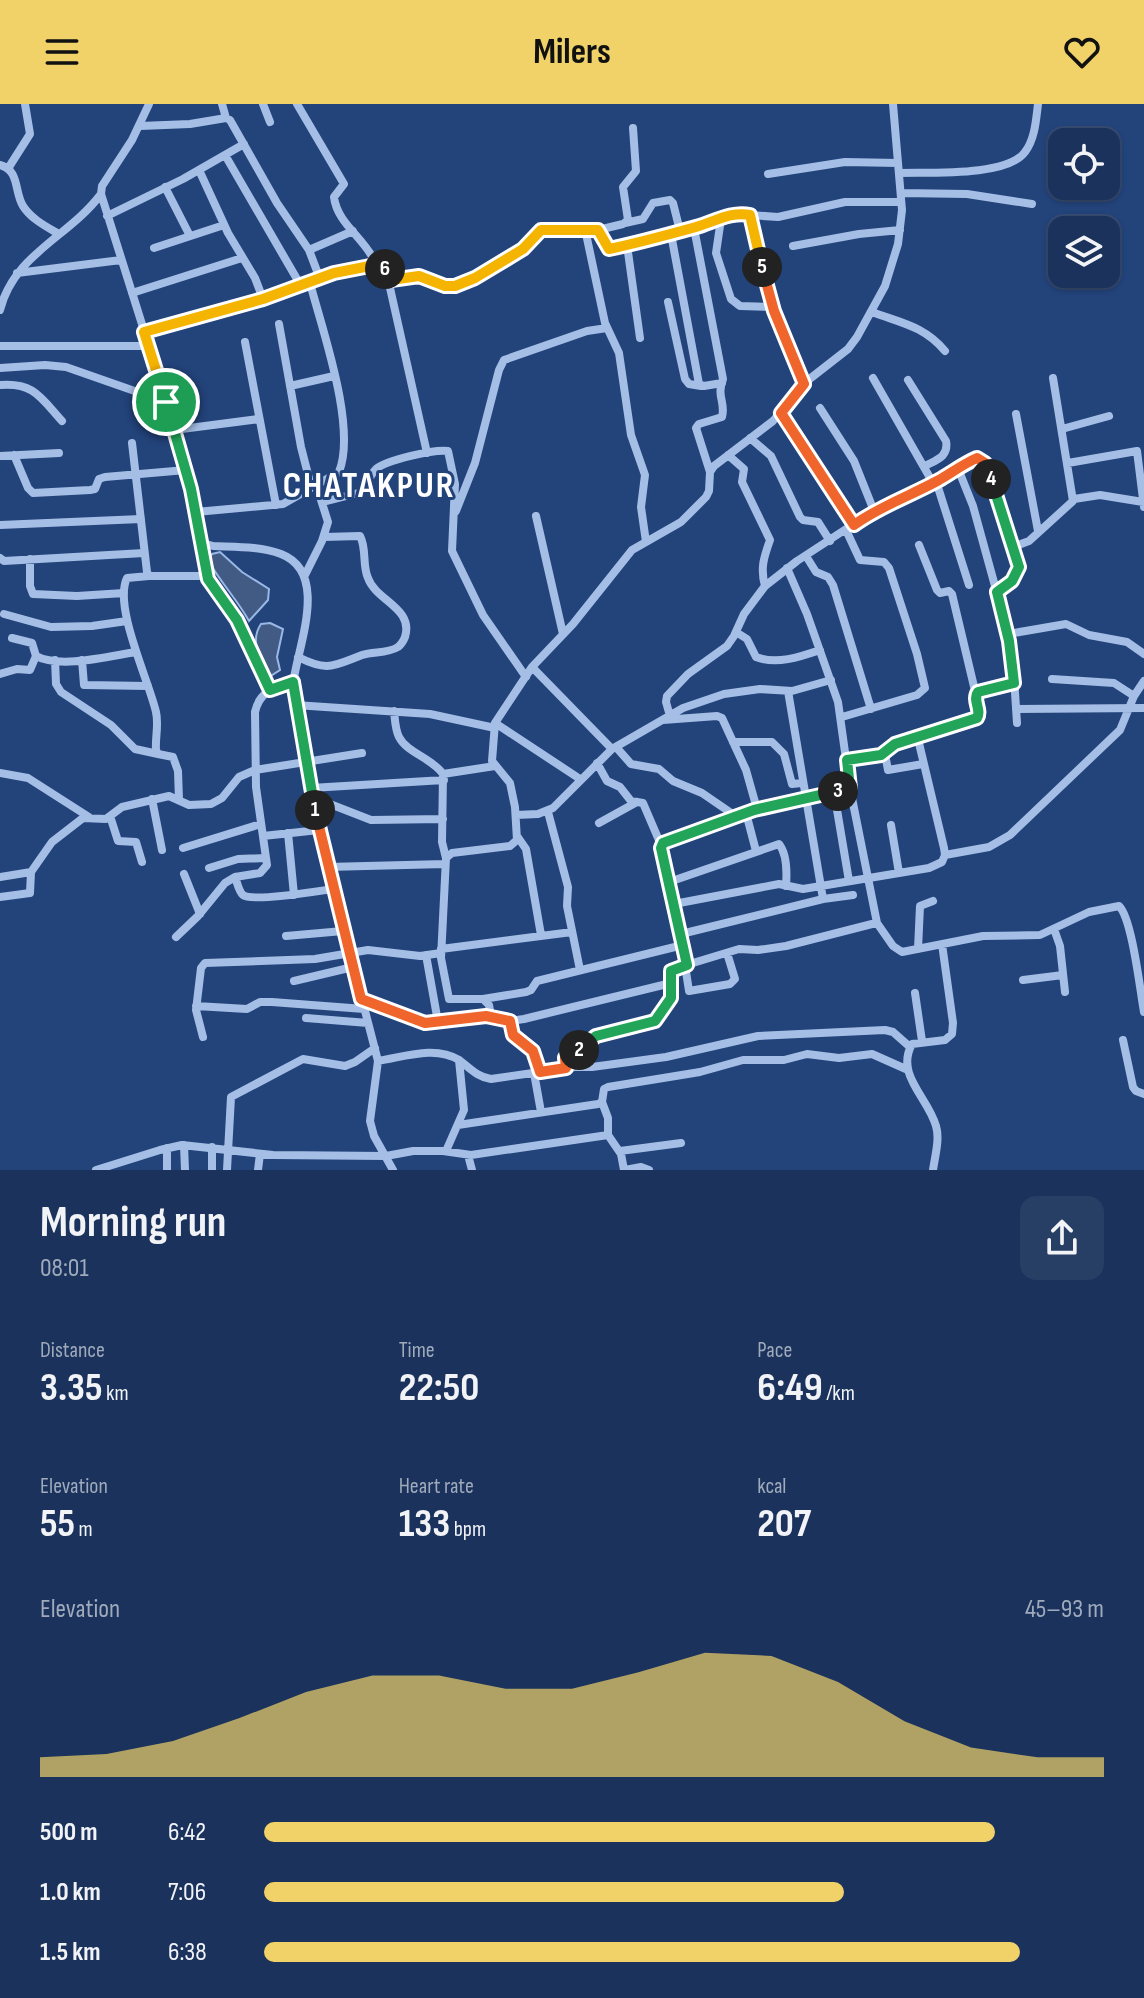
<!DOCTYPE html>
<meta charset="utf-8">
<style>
body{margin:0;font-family:"Sofia Sans Condensed",sans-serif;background:#273e65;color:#f1f3f6;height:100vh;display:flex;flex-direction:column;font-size:30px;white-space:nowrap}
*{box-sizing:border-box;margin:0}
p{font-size:26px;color:#9faabb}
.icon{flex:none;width:44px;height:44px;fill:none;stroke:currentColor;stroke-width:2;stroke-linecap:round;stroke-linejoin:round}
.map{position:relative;height:1066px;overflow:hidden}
.drawer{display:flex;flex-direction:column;background:#1a325c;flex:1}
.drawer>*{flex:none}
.buttons{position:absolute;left:1048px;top:24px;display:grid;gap:16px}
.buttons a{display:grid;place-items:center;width:72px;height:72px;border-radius:16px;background:#1a325c;box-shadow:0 2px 6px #0004,0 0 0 2px #384d72;font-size:40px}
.pin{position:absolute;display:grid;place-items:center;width:68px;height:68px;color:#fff;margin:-34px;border:4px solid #fff;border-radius:50%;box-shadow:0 2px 8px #0007}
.km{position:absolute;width:40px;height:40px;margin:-20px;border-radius:50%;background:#222;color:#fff;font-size:22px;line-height:40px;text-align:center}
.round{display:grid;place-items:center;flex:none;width:84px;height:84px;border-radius:16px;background:#273e65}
.overview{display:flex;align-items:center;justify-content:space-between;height:136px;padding:0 40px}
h1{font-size:44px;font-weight:700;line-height:60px}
.metrics{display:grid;grid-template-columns:repeat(3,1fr);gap:12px;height:136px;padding:8px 40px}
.metrics div{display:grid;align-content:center}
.metrics b{font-size:40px;font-weight:700}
.metrics small{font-size:22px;font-weight:400}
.metrics p{font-size:22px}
.chart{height:224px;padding:16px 40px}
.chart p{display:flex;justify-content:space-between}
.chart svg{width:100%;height:144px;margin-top:8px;fill:#f0d268;opacity:.7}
ul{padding:0 40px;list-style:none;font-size:26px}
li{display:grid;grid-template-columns:128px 96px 1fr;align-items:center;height:60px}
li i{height:20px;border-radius:10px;background:#f0d268}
header{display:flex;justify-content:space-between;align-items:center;height:104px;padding:0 40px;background:#f0d268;color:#111;font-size:36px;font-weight:700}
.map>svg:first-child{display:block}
.water{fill:#425b84;stroke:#99b8e6;stroke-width:2}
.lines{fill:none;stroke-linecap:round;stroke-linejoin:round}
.street{stroke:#a5bee5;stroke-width:8}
.split-1-casing{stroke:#fff;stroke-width:16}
.split-2-casing{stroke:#fff;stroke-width:16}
.split-3-casing{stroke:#fff;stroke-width:16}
.split-4-casing{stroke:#fff;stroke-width:16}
.split-5-casing{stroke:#fff;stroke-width:16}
.split-6-casing{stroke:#fff;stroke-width:16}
.split-7-casing{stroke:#fff;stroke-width:16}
.split-1{stroke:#22a559;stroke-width:10}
.split-2{stroke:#f0652b;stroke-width:10}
.split-3{stroke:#22a559;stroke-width:10}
.split-4{stroke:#22a559;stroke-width:10}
.split-5{stroke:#f0652b;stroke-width:10}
.split-6{stroke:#f5b400;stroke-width:10}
.split-7{stroke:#f5b400;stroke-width:10}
.labels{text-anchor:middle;stroke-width:6;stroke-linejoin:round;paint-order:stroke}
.district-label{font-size:36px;font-weight:bold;letter-spacing:2px;fill:#fff;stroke:#23437b}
</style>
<header><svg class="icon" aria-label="menu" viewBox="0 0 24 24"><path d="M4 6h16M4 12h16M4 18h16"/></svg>Milers<svg class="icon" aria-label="heart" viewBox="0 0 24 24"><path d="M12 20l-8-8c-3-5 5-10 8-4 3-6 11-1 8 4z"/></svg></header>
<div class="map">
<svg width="1144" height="1066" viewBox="0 0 1144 1066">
<rect width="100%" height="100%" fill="#23437b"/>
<path class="water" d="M 220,448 L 242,468 L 269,485 L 268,496 L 249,517 C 237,495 220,478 208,456 L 212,450 Z
M 270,519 L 283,525 L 277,553 L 280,566 L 269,573 C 261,556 249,537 261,520 Z"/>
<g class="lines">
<path class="street" d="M 149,0 L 132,36 L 102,82 L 101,90 L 152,252 L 191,385 L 201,432 L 206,440 L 213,442 C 235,443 260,442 281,450 C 328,468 300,537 294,574 C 292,582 294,590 295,599 L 322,741 L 378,957 L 370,1017 L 374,1032 L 393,1066
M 222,0 L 226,14
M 263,0 L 270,18
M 297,0 L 344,80 L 334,93 C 337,120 366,135 376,160
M 140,22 L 190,20 L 226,14 L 230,16 L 277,99 L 309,146 L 320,175
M 225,51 L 301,182
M 0,61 C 20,66 14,88 23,102 C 31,115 47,123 59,130
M 9,63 L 30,30 L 25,0
M 199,66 L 228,129 L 255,174 L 263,195
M 899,69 C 928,68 1007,73 1025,48 C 1035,35 1036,16 1038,0
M 768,70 L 845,58 L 898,59
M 165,83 L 190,132
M 901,89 L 967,90 L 1032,100
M 750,111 L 770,194 L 804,280
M 107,112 L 183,75 L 244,40
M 721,115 L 716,149 L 731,195 L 740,202 L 773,203
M 625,119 L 643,115 L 653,99 L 670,96 L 673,99 L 680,127
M 694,124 L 723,275 C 716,293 726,298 722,313 L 699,320 L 696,324 L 710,368
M 585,125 L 605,219 L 619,249 L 631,331 L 645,371 L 641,403 L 646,438
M 598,126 L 623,120 L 628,116 L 623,83 L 636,67 L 633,24
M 671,130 L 699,280 L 704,282 L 722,279
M 627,141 L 640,234
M 793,142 L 859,130 L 900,126
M 154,144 L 224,121
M 309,146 L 353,127
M 17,169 L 121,156
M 388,175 L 427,349
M 132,189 L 242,154
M 668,198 L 685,275 L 689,280 L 701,282
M 0,206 C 14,150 69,133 101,90
M 872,208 C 901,219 924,222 945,247
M 279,220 L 301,343 L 311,382
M 144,228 L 263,195 L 334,169 L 376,160 L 383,160 L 386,173 L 391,176 L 419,172 L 445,182 L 455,182 L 475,174 L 523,145 L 541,126 L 598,126 L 609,145 L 694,124 L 735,110 L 778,113 L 845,98 L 901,98
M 245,238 L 276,401
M 0,242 L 149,242
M 0,264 L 45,261 L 66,263 L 166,298
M 873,274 L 933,379
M 908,276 L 946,337 C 949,353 936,356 925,362
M 0,281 C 34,278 41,294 62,317
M 290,282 L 334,272
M 820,304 L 854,357 L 874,407
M 781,309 L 854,421
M 1016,310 L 1038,427
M 1062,325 L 1109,312
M 174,326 L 259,315
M 750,334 L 771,352 L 800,413 L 803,416 L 818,418 L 830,437
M 132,339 L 147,468 L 149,472 L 207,472
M 14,351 L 28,384 L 33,389 L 90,386 L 95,385 L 99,375 L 105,373 L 186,366
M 728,351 L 744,365 L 742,378 L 770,436 C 764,453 760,464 765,482
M 0,352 L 59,349
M 1068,359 L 1137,347 L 1144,403
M 959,367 L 977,354 L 985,359 L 1019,463 L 1012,477 L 997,488
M 936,377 L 969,481
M 1074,395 L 1100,391 L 1143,398
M 323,398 L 362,388 C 367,381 370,371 376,365 C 386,356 435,345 448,347 L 455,380 L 452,447 L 483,511 L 526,573
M 456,407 L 475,359 L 499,266 L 504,256 L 587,227 L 607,224
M 196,408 L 283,400 L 339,368 C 357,323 322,225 310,179
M 536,412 L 563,530
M 0,421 L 141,415
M 202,437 L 211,483 L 237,516 L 270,586
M 919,441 L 937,486 L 940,489 L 949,487 L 952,490 L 976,591
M 1013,443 L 1029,437 L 1073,397 L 1053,274
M 806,452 L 816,468 L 828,473 L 833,481 L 871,605
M 0,454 L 4,457 L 144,449
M 30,455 L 30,482 L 33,490 L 77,492 L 124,489
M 787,464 L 807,510 L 838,598 L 850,684 L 877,819
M 305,471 L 322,437 L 328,418 L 316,380
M 149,472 L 127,474 C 113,502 149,577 156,608 C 159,621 155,634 156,646 L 158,650 L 173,653 L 178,667 L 179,696
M 4,510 L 51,523 L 92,522 L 127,517
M 736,528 L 747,535 L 756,553 C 776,561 800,553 820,546
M 1008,530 L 1066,520 L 1089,531 L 1127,538 L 1144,550
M 12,534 L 32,539 L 36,552 C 60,565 110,552 136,548
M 298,553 C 328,568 333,562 362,551 C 373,547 387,550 398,543 C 402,540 403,538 405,533 C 414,504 376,497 368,474 C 362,461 367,445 360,432 L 324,433
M 55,556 L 56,580 L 61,588 L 111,621 L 135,645 L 158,650
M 82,556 L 84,581 L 148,582
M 532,563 L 612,645
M 0,570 L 17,565 L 30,566 L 36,552
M 1052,575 L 1114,579 L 1134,592
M 295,601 L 430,610 L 495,624
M 1016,605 L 1144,604
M 394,607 C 395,615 395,625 399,633 C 407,649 432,654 443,670 L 442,738 L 446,754
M 670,612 L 666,598 L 667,592 L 688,570 L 727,542 L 734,532 L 744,510 L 765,482 L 797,457 L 866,412 L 959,367 L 973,402 L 1006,522 L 1013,558 L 1017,619
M 842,613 L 917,591 L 925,584 L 917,550 L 889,464 L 884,458 L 860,456 L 846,426
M 663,616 L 717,612 L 722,614 L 746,666 L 757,705
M 495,619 L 580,675
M 733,638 L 772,638 L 784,650 L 792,680 L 802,679
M 616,643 L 631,660 L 659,665 L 673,677 L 702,689 L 737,713
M 885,650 L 888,666 L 923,660
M 847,656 L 881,651 L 895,640 L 919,633
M 597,659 L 607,677 L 620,683 L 631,697 L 643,699 L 661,741
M 0,669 L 28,674 L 89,713
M 443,670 L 495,662
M 311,684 L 444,676
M 834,688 L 849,777
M 312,693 L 371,716 L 443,715
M 152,695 L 162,746
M 548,708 L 568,783 L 567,802 L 580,866
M 746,709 L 756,747
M 516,711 L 538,710 L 553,704 L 612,645 L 683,604 L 724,590 L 760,585 L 792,587 L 831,576
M 110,712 L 118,737 L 136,738 L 142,758
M 599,719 L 637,698
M 891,721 L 899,769
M 288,729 L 294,791
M 263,732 L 319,726
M 517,732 L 526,745 L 541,831
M 183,744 L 261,720
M 945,751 L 989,743 L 1010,731 L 1120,626 L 1134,592 L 1144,577
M 327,763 L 445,760
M 209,764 L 238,755 L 266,754
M 184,770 L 200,810
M 0,773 L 31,768 L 52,738 L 83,714 L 106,715 L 122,703 L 169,692 L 189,701 L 211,700 L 222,694 L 239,673 L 255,666 L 362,649
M 235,773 C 237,778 239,788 243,791 C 252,798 319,787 333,785
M 669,778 L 779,740 C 787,750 787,769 786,782
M 0,793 L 30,789 L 31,768
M 823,795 L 853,791
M 674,800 L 779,780 L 803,785 L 929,764 L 942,758 L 945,751 L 944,744 L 918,635 L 977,614 L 979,612 L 976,594 L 978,588 L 1014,579
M 1054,825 L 1060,842 L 1065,888
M 681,830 L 823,795 L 788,587
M 286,832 L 343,827
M 176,833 L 198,812 L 225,779 L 235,773 L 260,769 L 267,761 L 256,683 L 255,608 C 260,586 274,585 293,578
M 441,845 L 572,828
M 918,845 L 920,802 L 933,797
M 426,851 L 438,918
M 685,861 L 689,887 L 730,880 L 735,875 L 727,849
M 687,861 L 661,744 L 663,739 L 754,706 L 850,684
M 1023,876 L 1063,871
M 294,877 L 353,863
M 915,889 L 922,937
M 361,895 L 425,919 L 486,912 L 510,917 L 524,915 L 663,881 L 669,878 L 673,865 L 739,845 L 758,846 L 786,842 L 872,820 L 877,819 L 893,842 L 902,848 L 983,832 L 1040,831 L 1089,808 L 1119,802 C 1132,814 1140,886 1144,908
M 483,895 L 526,888 L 531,886 L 537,877 L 683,841
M 196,902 L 247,905 L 260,898 L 272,898 L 364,905
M 491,912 L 489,901 L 483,895 L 449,895 L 441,854 L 446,754 L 452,749 L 510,742 L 517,736 L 515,703 L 510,679 L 492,657 L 495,619 L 532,563 L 573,520 L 632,446 L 681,418 L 706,393 L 709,387 L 710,368 L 714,362 L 773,317 L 807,277 L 848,245 L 857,233 L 885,182 L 898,140 L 902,106 L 893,0
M 306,914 L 368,919
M 510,917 L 513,931 L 533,947 L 540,968
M 203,933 L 196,906 L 201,864 L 205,859 L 315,855 L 368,846 L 420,852 L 441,849
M 1123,936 L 1133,983 L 1136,987 L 1144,990
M 378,957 C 404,953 435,941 459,956 C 470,964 477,973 491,975 L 575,963 L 592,963 L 666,953 L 758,932 L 885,926 L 893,928 L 910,943
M 566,964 L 565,954 C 570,949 576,948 582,944 C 588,940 590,934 597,932 C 626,920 678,926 669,878
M 534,969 L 541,1008
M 602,998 L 608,1014 L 608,1031 L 621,1050 L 624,1066
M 458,1021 L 598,1000 L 602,998 L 604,985 L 608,983 L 700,968 L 743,956 L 784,956 L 807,950 L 839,954 L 872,950 L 908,966
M 184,1041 L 185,1066
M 212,1043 L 212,1066
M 167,1044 L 167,1066
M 446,1047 L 464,1006 L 459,956
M 620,1047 L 681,1039
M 468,1051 L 472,1066
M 96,1066 L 160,1046 L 182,1041 L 273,1051 L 386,1052 L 413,1047 L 443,1047 L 471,1051 L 608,1031
M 227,1066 L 231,993 L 303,955 L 345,962 L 355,958 L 375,944
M 258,1066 L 260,1050
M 625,1066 L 641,1063 L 649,1066
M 933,1066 C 935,1052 940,1035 936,1022 C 928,993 895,971 912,940 L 945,936 L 952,930 L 953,919 L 942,840"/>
</g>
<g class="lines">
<g class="split-1-casing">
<path id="split-1" d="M 166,298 L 191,385 L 208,475 L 237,516 L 270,586 L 293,578 L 315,706"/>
</g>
<g class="split-2-casing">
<path id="split-2" d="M 315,706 L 361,895 L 425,919 L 486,912 L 510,917 L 513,931 L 533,947 L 540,968 L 566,964 L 565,954 L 579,946"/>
</g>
<g class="split-3-casing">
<path id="split-3" d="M 579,946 L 596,932 L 655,917 L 671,894 L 671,867 L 687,861 L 661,744 L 663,739 L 754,706 L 838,687"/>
</g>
<g class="split-4-casing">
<path id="split-4" d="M 838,687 L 850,684 L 847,656 L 881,651 L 895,640 L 977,614 C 982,606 972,596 978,588 L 1014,579 L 1009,537 L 997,488 L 1012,477 L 1019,463 L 991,375"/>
</g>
<g class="split-5-casing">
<path id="split-5" d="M 762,163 L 774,207 L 804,280 L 781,309 L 854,421 C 880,402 910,392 939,376 C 951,369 965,359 977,354 L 985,359 L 991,375"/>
</g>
<g class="split-6-casing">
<path id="split-6" d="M 385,165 L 386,173 L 391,176 L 419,172 L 445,182 L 455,182 L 475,174 L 523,145 L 541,126 L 598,126 L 609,145 C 638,139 667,131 696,123 C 714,118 731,107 750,111 L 762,163"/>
</g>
<g class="split-7-casing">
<path id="split-7" d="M 166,298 L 144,228 L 263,195 L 334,169 L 380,160 L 385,165"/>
</g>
<use href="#split-1" class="split-1"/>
<use href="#split-2" class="split-2"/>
<use href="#split-3" class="split-3"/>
<use href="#split-4" class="split-4"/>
<use href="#split-5" class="split-5"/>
<use href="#split-6" class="split-6"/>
<use href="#split-7" class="split-7"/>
</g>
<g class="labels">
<g class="district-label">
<text x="369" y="393">CHATAKPUR</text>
</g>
</g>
</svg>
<div class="buttons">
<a><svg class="icon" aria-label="locate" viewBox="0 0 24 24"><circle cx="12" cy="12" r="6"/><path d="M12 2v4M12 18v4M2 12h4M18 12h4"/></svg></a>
<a><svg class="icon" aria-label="layers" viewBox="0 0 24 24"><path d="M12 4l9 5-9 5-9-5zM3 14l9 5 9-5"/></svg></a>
</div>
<div class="pin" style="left:166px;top:298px;background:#1e9e55"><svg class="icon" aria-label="arrive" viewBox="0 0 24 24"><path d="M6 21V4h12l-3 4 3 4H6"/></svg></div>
<b class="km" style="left:315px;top:706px">1</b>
<b class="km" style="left:579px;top:946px">2</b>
<b class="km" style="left:838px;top:687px">3</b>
<b class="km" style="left:991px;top:375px">4</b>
<b class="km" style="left:762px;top:163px">5</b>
<b class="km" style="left:385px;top:165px">6</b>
</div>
<section class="drawer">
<div class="overview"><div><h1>Morning run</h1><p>08:01</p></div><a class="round"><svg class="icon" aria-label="share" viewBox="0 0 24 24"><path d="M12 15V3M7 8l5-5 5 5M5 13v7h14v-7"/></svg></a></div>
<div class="metrics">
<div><p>Distance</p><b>3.35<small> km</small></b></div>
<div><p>Time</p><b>22:50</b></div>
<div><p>Pace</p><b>6:49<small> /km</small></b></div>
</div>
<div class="metrics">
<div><p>Elevation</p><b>55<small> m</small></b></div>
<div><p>Heart rate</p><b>133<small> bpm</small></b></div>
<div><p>kcal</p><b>207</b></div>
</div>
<div class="chart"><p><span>Elevation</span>45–93 m</p>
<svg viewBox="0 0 160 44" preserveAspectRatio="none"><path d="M0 44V38L10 37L20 33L30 26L40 18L50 13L60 13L70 17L80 17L90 12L100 6L110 7L120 15L130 27L140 35L150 38L160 38V44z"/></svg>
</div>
<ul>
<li><b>500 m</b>6:42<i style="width:87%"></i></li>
<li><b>1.0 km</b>7:06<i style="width:69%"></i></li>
<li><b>1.5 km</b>6:38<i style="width:90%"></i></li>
</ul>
</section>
